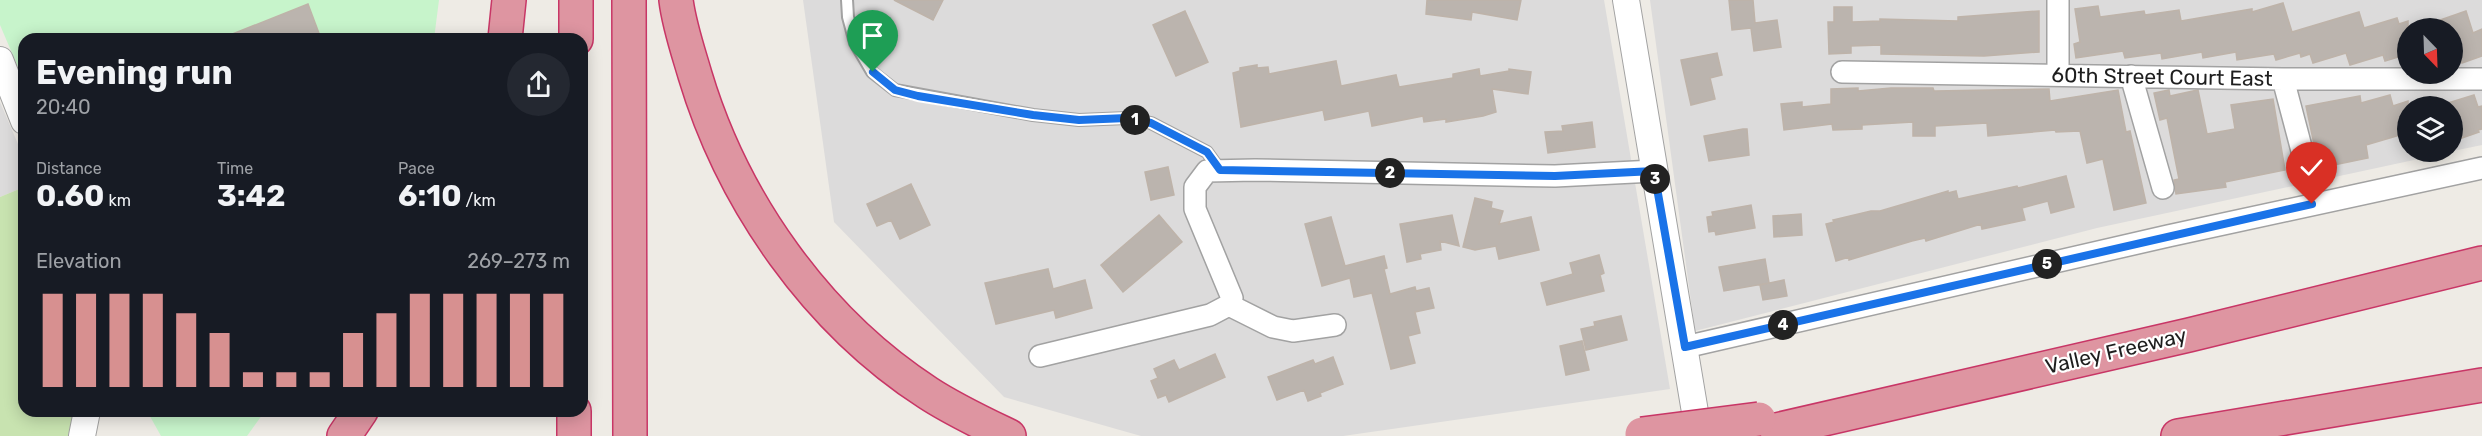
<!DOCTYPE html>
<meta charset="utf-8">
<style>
body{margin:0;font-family:Rubik,sans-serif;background:#242831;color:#f1f3f6;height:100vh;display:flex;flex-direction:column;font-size:22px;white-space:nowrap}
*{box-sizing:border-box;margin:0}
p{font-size:20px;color:#9ea1a6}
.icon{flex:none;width:33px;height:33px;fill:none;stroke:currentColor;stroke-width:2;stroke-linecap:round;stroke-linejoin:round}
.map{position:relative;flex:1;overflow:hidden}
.side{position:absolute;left:18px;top:33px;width:570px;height:384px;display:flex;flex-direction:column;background:#171b24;border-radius:18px;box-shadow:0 3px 15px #0003}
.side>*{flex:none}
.needle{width:39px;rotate:157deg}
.tools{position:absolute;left:2397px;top:18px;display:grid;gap:12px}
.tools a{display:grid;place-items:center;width:66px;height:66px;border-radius:50%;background:#171b24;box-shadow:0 3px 15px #0003;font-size:30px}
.pin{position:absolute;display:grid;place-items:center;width:51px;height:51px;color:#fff;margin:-62px -26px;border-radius:50% 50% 50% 0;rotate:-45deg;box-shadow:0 0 6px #0007}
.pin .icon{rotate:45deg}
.km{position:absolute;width:30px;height:30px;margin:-15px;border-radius:50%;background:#222;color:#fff;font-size:16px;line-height:30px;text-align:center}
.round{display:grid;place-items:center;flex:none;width:63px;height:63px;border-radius:32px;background:#242831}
.summary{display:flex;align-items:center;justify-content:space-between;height:102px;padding:0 18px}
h1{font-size:33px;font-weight:700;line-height:45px}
.figures{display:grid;grid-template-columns:repeat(3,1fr);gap:9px;height:102px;padding:6px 18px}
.figures div{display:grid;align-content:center}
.figures b{font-size:30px;font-weight:700}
.figures small{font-size:16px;font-weight:400}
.figures p{font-size:16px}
.chart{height:168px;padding:12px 18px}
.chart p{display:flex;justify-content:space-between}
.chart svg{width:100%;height:108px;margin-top:6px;stroke:#d79090;stroke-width:6}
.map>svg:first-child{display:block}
.residential{fill:#dcdbdb;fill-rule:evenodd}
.grass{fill:#c8e3b0}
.park{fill:#c7f4cb}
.building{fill:#bbb4ae;stroke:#beb3a9;stroke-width:1.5}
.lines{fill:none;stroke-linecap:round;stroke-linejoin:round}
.service-casing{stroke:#a2a2a2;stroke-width:14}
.minor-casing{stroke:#a2a2a2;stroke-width:24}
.tertiary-casing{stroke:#a2a2a2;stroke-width:28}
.motorway-casing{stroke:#c83666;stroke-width:36}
.service{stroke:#fff;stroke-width:10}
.minor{stroke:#fff;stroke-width:21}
.tertiary{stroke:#fff;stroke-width:26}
.motorway{stroke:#de95a1;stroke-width:33}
.motorway-bridge-casing{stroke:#c83666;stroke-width:36;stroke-linecap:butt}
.motorway-bridge{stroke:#de95a1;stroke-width:33}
.route-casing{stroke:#fff;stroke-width:12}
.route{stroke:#1a73e8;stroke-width:8}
.labels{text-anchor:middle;stroke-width:4.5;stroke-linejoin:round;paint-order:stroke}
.street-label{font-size:21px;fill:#1e1e1e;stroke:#fff}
</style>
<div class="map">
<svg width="2482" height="436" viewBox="0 0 2482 436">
<rect width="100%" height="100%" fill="#eeebe5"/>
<path class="residential" d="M 803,0 L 1604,0 L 1670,389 L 1343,436 L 1141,436 L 1004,397 L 834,222 Z
M 1650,0 L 2482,0 L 2482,145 L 2453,151 L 2452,106 L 2408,106 L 2408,152 L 2451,152 L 2097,228 L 1695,331 ZM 2408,28 L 2452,28 L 2452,74 L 2408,74 Z
M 0,102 L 24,158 L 24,187 L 0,197 Z"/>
<path class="grass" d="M 24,187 L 24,411 L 74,411 L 68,436 L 0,436 L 0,197 Z"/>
<path class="park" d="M 0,0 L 439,0 L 434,39 L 24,39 L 24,81 L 0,25 Z
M 147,411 L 265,411 L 247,436 L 161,436 Z"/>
<path class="building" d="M 894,0 L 943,0 L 933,20 Z
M 1427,0 L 1521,0 L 1517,20 L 1472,12 L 1471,20 L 1426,14 Z
M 1729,0 L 1753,0 L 1755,23 L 1777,20 L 1781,47 L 1754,51 L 1751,28 L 1732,30 Z
M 2283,3 L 2292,32 L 2359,12 L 2364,28 L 2397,18 L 2399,24 L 2408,21 L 2408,54 L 2385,61 L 2383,55 L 2350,65 L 2346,53 L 2313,63 L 2310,54 L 2301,57 L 2300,53 L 2276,60 L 2274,54 L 2237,60 L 2236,52 L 2203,58 L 2202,52 L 2162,59 L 2161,53 L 2125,58 L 2123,51 L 2076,58 L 2074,44 L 2080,42 L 2075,9 L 2098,6 L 2100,17 L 2144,11 L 2145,15 L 2179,10 L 2181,21 L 2252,9 L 2252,12 Z
M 308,4 L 320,36 L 311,39 L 220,39 Z
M 1834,7 L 1852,7 L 1852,22 L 1880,21 L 1880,19 L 1958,21 L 1958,17 L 2039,11 L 2039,52 L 1984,56 L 1881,54 L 1881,45 L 1851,46 L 1851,53 L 1829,54 L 1828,22 L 1834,22 Z
M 1185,11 L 1208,62 L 1176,76 L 1153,25 Z
M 2466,11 L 2473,33 L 2482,29 L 2482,56 L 2462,63 L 2457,50 L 2452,51 L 2452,28 L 2423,28 L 2423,26 Z
M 1717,53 L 1722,75 L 1710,78 L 1715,99 L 1691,105 L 1681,60 Z
M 1336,61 L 1341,86 L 1396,75 L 1399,87 L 1453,78 L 1453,74 L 1479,69 L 1480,76 L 1509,71 L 1509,69 L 1531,72 L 1528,94 L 1492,89 L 1496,112 L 1483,116 L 1446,122 L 1446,119 L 1424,122 L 1423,116 L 1372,126 L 1369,111 L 1325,120 L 1323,110 L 1241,127 L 1233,73 L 1240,71 L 1240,68 L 1257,65 L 1257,68 L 1268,67 L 1269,74 Z
M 1858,88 L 1858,91 L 1891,88 L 1933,88 L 1934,91 L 2049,89 L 2050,101 L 2118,90 L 2126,132 L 2130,131 L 2146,203 L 2114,210 L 2103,159 L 2087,163 L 2080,131 L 2056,132 L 2055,130 L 1988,136 L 1987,123 L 1935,126 L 1935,136 L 1913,136 L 1913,122 L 1862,125 L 1862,129 L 1833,130 L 1832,124 L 1784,130 L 1781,104 L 1802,102 L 1802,107 L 1831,104 L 1831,89 Z
M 2169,90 L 2170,96 L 2198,90 L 2207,134 L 2235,129 L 2231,105 L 2273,99 L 2285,170 L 2225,182 L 2226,187 L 2176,194 L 2174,180 L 2179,179 L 2167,118 L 2160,120 L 2154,93 Z
M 2390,95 L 2393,106 L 2408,101 L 2408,127 L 2398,129 L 2400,135 L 2366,145 L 2368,158 L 2319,168 L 2306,106 L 2360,96 L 2361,103 Z
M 2474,95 L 2478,107 L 2482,106 L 2482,129 L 2478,130 L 2479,132 L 2459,139 L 2452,118 L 2452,106 L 2449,106 L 2448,103 Z
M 1592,122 L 1595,147 L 1548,153 L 1545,132 L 1563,131 L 1562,126 Z
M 1743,129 L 1747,129 L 1749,155 L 1709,161 L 1704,136 Z
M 1168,167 L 1174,195 L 1151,200 L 1145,172 Z
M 2066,176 L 2074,207 L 2051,213 L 2048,201 L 2022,208 L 2025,220 L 1982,229 L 1981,224 L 1926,241 L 1925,238 L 1912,241 L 1849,260 L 1849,257 L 1836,261 L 1826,224 L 1834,222 L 1833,220 L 1871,211 L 1880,211 L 1948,191 L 1948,193 L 1956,191 L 1958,199 L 2017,186 L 2018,188 Z
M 911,184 L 930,225 L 900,239 L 891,220 L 877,226 L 867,204 Z
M 1475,198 L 1492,202 L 1491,208 L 1503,211 L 1499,224 L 1531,217 L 1539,250 L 1499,259 L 1496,246 L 1475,250 L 1463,247 Z
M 1751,205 L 1755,228 L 1716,235 L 1715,231 L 1709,232 L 1707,217 L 1713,216 L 1712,212 Z
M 1801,214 L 1802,235 L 1774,237 L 1773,216 Z
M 1159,215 L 1182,242 L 1123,292 L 1101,265 Z
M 1452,215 L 1459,246 L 1440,241 L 1441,250 L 1420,254 L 1421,259 L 1407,262 L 1400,224 Z
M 1331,217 L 1345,266 L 1384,256 L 1387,268 L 1384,269 L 1390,294 L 1415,287 L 1416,291 L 1429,288 L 1434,308 L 1415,312 L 1420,333 L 1408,336 L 1415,363 L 1391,369 L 1372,293 L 1354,297 L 1350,278 L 1322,286 L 1305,224 Z
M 1599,255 L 1604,273 L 1600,275 L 1604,291 L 1547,305 L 1541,283 L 1573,274 L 1570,263 Z
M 1765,259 L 1769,283 L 1724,291 L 1719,267 Z
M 1048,269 L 1053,289 L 1085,280 L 1092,308 L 1056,318 L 1054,310 L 996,324 L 985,283 Z
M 1784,280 L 1787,296 L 1763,300 L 1760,285 Z
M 1621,316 L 1627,340 L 1586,350 L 1581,329 L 1595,326 L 1594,322 Z
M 1582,341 L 1589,370 L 1566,375 L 1560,346 Z
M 1215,354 L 1225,377 L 1169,402 L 1166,395 L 1158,398 L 1151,381 L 1158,378 L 1154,369 L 1174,360 L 1179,370 Z
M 1333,357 L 1343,384 L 1320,393 L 1321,396 L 1308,401 L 1304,390 L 1277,400 L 1268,377 L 1313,360 L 1315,364 Z"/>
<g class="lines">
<g class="service-casing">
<path id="service" d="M 847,0 L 848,17 L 855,43 L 872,72 L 895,90 L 1033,115 L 1079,120 L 1127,118 L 1151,123 L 1207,152 L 1220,170"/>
</g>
<g class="minor-casing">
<path id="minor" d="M 2058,0 L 2058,75
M 1842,72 L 2283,79 L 2482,79
M 2131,76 L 2163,188
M 2283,79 L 2305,162
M 1229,305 L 1273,327 L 1293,331 L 1335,325
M 1685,347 L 2168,236 L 2482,168
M 1040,356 L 1210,315 L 1229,305 L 1232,298 L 1195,209 L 1195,187 L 1207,171 L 1255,170 L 1555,176 L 1654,171"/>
</g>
<g class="tertiary-casing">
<path id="tertiary" d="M 1626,0 L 1699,436
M 0,60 L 24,121
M 82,436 L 87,411"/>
</g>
<g class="motorway-casing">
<path id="motorway" d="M 629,0 L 630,436
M 676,0 C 679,25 688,51 695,75 C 733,202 817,321 928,393 C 954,410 982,423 1009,436
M 505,39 L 509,0
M 576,39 L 576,0
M 344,436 L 361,411
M 574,436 L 574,411
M 1750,436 L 2189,335 L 2482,263
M 2178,436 L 2482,385"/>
</g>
<use href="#service" class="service"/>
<use href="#minor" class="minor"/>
<use href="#tertiary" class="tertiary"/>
<use href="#motorway" class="motorway"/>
<g class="motorway-bridge-casing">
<path id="motorway-bridge" d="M 1642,434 L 1759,419"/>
</g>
<use href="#motorway-bridge" class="motorway-bridge"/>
</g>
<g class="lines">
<g class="route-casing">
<path id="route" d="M 873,72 L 895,90 L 918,96 L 1033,115 L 1079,120 L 1127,118 L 1151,123 L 1207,152 L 1220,170 L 1555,176 L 1654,171 L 1685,347 L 2312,204"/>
</g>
<use href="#route" class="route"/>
</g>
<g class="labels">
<g class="street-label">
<text transform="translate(2162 77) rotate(1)" y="7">60th Street Court East</text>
<text transform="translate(2116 351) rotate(-13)" y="7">Valley Freeway</text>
</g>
</g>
</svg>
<div class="tools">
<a><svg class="needle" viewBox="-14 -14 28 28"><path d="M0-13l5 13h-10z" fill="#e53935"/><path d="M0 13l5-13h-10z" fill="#9ea1a6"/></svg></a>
<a><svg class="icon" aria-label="layers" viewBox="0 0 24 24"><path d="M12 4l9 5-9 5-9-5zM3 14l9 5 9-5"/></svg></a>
</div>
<div class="pin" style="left:873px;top:72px;background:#1e9e55"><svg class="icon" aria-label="arrive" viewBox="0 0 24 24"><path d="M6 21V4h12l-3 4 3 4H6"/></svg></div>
<div class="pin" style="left:2312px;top:204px;background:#d93025"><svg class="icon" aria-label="check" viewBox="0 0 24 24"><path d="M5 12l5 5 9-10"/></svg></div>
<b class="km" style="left:1135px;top:120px">1</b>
<b class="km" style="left:1390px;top:173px">2</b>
<b class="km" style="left:1655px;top:179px">3</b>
<b class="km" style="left:1783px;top:325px">4</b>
<b class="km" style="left:2047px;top:264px">5</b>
<section class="side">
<div class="summary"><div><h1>Evening run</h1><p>20:40</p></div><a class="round"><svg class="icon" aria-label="share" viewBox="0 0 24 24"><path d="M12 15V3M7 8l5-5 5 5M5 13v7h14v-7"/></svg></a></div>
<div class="figures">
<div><p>Distance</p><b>0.60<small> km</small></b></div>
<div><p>Time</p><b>3:42</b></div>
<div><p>Pace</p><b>6:10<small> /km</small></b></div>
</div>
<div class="chart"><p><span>Elevation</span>269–273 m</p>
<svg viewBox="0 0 160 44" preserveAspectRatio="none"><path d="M5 44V6M15 44V6M25 44V6M35 44V6M45 44V14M55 44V22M65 44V38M75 44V38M85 44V38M95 44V22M105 44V14M115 44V6M125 44V6M135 44V6M145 44V6M155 44V6"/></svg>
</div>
</section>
</div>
